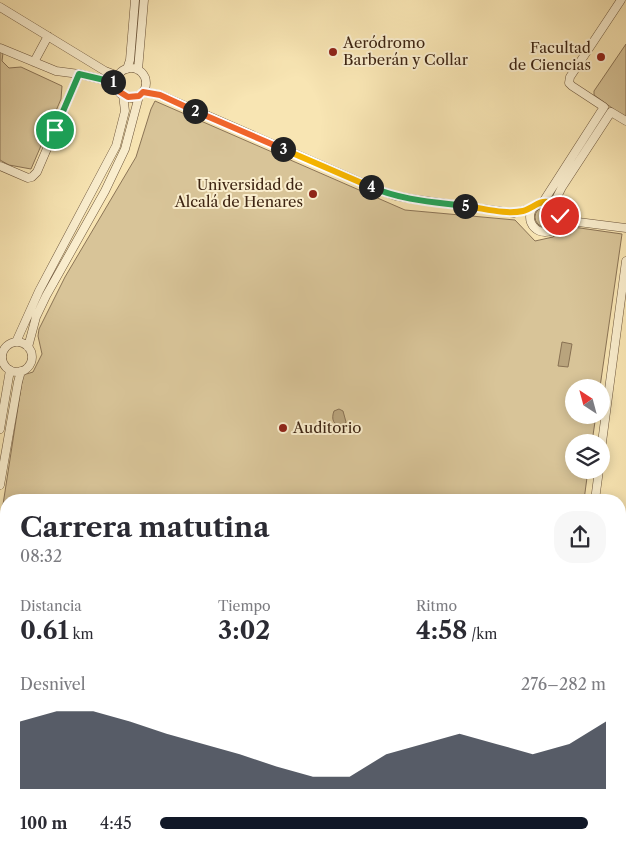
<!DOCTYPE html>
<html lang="es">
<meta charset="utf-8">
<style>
body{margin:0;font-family:"Libre Caslon Text",serif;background:#f7f7f7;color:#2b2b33;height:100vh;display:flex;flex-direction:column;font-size:19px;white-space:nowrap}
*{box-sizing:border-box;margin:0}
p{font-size:16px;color:#7c7c81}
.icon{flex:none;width:28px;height:28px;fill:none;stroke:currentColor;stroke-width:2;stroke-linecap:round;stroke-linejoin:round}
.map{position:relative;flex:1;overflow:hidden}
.drawer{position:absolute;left:0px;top:494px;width:626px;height:359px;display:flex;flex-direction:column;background:#fff;border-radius:20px 20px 0 0;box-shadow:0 2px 12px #0003}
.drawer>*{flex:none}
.needle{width:32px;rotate:324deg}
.buttons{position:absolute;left:565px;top:379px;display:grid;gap:10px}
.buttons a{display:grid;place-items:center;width:45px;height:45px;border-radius:50%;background:#fff;box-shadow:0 2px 12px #0003;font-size:25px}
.pin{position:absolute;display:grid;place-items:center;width:42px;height:42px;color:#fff;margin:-21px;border:2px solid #fff;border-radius:50%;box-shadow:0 1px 5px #0007}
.km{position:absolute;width:25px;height:25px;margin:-12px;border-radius:50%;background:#222;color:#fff;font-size:14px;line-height:25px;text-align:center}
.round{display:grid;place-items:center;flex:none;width:52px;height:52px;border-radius:20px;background:#f7f7f7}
.headline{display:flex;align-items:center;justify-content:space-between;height:85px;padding:0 20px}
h1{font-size:28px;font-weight:800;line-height:38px}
.figures{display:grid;grid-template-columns:repeat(3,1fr);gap:8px;height:85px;padding:5px 20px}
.figures div{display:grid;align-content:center}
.figures b{font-size:25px;font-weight:800}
.figures small{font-size:14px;font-weight:400}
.figures p{font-size:14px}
.chart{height:140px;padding:10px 20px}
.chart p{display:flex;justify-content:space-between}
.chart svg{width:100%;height:90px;margin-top:5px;fill:#111827;opacity:.7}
ul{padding:0 20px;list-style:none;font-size:16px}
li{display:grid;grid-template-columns:80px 60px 1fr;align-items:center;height:38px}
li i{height:12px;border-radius:6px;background:#111827}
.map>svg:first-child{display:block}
.green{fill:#d8c498;stroke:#8b7456}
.water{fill:#b9a47d;stroke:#887153}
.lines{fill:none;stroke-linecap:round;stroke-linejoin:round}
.minor-casing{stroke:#6c553b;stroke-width:9}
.trunk-casing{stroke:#3e2513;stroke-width:14}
.motorway-casing{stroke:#3e2513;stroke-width:16}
.minor{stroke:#faeece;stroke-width:8}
.trunk{stroke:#f8e5b3;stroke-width:12}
.motorway{stroke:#f8e5b3;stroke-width:14}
.split-1-casing{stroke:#fff;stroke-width:10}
.split-2-casing{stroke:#fff;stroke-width:10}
.split-3-casing{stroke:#fff;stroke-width:10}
.split-4-casing{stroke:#fff;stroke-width:10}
.split-5-casing{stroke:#fff;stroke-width:10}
.split-6-casing{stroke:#fff;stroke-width:10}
.split-1{stroke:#22a559;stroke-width:6}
.split-2{stroke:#f0652b;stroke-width:6}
.split-3{stroke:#f0652b;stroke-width:6}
.split-4{stroke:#f5b400;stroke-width:6}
.split-5{stroke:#22a559;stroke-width:6}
.split-6{stroke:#f5b400;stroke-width:6}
.poi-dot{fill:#8f2418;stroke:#faeece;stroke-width:2}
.labels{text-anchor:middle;stroke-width:4;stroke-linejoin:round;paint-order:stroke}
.poi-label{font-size:15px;fill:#3e2513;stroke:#faeece;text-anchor:start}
</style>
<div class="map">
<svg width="626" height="852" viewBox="0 0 626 852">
<rect width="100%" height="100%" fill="#f8e5b3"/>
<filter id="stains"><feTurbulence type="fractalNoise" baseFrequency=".004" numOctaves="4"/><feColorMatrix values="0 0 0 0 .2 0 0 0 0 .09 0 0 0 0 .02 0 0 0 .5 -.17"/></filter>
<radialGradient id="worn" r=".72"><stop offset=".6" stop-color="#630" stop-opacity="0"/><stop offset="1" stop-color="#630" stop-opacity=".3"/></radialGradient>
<path class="green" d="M 626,44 L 626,118 L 594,95 L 594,91 Z
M 0,52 L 3,53 L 2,61 L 9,68 L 21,67 L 62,86 L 61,99 L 31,169 L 9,165 L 0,160 Z
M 155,101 L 405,210 L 515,220 L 535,241 L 553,237 L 566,226 L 622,234 L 600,387 L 574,388 L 574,415 L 596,415 L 592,442 L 574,442 L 574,470 L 588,470 L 584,500 L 6,500 L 6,633 L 0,629 L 0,524 L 23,375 L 33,372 L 42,354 L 38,336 L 39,329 L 65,277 L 136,157 L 151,109 Z
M535 217a10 10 0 1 1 20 0a10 10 0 1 1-20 0Z
M 620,812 L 626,813 L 626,834 L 620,833 Z
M 620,839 L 626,840 L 626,852 L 598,849 L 598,846 L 620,846 Z
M 226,846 L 288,846 L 286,852 L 232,852 L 227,851 Z
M 342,846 L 368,846 L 368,849 L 342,852 Z"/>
<path class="water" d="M 562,342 L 572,344 L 568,367 L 558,366 Z
M 339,409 L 343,411 L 346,422 L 343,426 C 333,426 331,419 334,411 Z"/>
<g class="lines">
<g class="minor-casing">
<path id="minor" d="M 0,7 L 105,71 L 118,76
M 0,48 L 56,71 L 79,74 L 117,83
M 34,62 L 48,36
M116 83a15 15 0 1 1 30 0a15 15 0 1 1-30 0Z
M 127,69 L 130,60 L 135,0
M 138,70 L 144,0
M 143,92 L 160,95 L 376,189 L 396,196 L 413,199 L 514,213 L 532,208
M 0,166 L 28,178 L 32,177 L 37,172 L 79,74
M 543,202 L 604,107 L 572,86 L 569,83 L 570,77 L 621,0
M530 217a15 15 0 1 1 30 0a15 15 0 1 1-30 0Z
M 556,207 L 556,199 L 562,187 L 611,112 L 626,121
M 556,226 L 578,222 L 626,228
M 16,342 L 39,291 L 116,146 L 125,111 L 123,95
M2 357a15 15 0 1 1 30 0a15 15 0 1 1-30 0Z
M 28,347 L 36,317 L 46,296 L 105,191 L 125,149 L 139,96
M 0,429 L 10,370
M 601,450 L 626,261
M 0,485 L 18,382 L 21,371
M 595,500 L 599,470
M 0,724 L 6,742
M 52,846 L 54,852
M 104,852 L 107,846
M 553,852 L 554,846"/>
</g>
<g class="trunk-casing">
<path id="trunk" d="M 620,571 L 626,570
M 620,635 L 626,634
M 0,658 L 6,656
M 0,711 L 6,709"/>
</g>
<g class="motorway-casing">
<path id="motorway" d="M 620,579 L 626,577
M 620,601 L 626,599
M 0,677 L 6,676
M 0,700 L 6,698"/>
</g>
<use href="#minor" class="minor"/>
<use href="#trunk" class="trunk"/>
<use href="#motorway" class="motorway"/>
</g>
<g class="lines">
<g class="split-1-casing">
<path id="split-1" d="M 55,130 L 79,74 L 113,82"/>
</g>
<g class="split-2-casing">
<path id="split-2" d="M 113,82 L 116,83 L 120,92 L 128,97 L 139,96 L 143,92 L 160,95 L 195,111"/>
</g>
<g class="split-3-casing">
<path id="split-3" d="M 195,111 L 283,149"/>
</g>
<g class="split-4-casing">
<path id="split-4" d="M 283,149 L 371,187"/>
</g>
<g class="split-5-casing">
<path id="split-5" d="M 371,187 C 401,200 433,202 465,206"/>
</g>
<g class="split-6-casing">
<path id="split-6" d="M 465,206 C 483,208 505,215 523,211 C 532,209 539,200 548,202 C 555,204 558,210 560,216"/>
</g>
<use href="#split-1" class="split-1"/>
<use href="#split-2" class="split-2"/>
<use href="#split-3" class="split-3"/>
<use href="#split-4" class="split-4"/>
<use href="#split-5" class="split-5"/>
<use href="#split-6" class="split-6"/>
</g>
<g class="poi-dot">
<circle cx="333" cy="52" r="5"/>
<circle cx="601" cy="57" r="5"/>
<circle cx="313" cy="194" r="5"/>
<circle cx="283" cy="428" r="5"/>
</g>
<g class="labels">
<g class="poi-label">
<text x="343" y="48">Aeródromo<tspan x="343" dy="17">Barberán y Collar</tspan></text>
<text x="591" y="53" text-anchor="end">Facultad<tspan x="591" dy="17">de Ciencias</tspan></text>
<text x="303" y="190" text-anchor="end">Universidad de<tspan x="303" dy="17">Alcalá de Henares</tspan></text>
<text x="293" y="433">Auditorio</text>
</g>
</g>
<rect width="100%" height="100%" filter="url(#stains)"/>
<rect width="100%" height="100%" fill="url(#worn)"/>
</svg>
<div class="buttons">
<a><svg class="needle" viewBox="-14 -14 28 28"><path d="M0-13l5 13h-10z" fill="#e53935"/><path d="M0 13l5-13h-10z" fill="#7c7c81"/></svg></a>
<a><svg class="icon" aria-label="layers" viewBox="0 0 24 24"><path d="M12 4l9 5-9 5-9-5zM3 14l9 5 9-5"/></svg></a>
</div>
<div class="pin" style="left:55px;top:130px;background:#1e9e55"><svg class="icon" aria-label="arrive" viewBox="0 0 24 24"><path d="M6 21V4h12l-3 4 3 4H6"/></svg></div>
<div class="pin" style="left:560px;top:216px;background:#d93025"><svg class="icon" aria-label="check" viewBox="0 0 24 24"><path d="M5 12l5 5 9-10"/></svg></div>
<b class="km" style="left:113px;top:82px">1</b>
<b class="km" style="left:195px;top:111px">2</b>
<b class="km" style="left:283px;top:149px">3</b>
<b class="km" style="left:371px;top:187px">4</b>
<b class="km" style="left:465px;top:206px">5</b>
<section class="drawer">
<div class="headline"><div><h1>Carrera matutina</h1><p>08:32</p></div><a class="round"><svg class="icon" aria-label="share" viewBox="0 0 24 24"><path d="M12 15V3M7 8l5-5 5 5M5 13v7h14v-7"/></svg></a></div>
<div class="figures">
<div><p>Distancia</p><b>0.61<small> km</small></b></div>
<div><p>Tiempo</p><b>3:02</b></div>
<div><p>Ritmo</p><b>4:58<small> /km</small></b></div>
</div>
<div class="chart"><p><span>Desnivel</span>276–282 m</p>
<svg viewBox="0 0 160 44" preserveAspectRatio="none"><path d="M0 44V11L10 6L20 6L30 11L40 17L50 22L60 27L70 33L80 38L90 38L100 27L110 22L120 17L130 22L140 27L150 22L160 11V44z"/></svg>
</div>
<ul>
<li><b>100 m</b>4:45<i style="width:96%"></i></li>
</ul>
</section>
</div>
